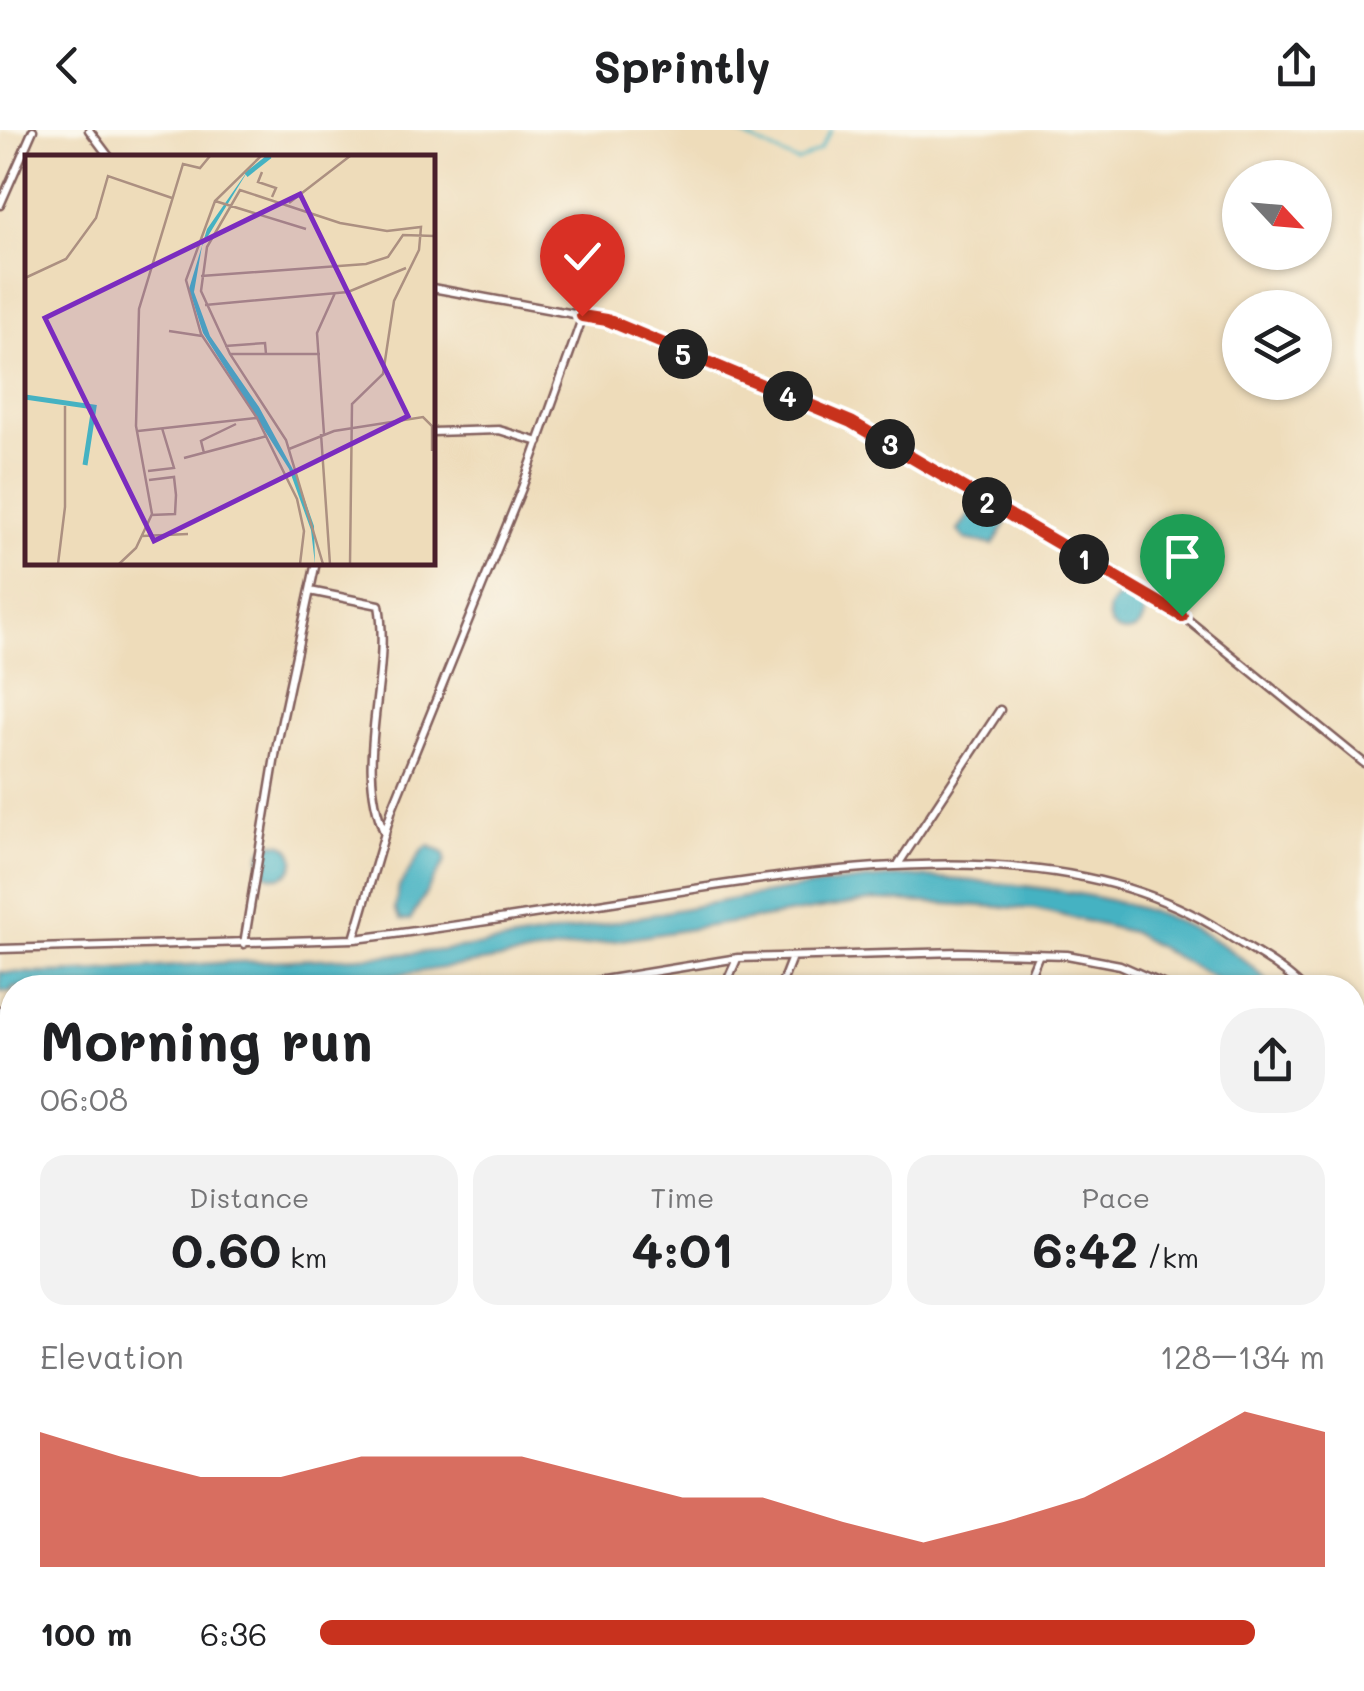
<!DOCTYPE html>
<meta charset="utf-8">
<style>
body{margin:0;font-family:Mali,sans-serif;background:#f2f2f2;color:#202124;height:100vh;display:flex;flex-direction:column;font-size:38px;white-space:nowrap}
*{box-sizing:border-box;margin:0}
p{font-size:32px;color:#757577}
.icon{flex:none;width:55px;height:55px;fill:none;stroke:currentColor;stroke-width:2;stroke-linecap:round;stroke-linejoin:round}
.map{position:relative;flex:1;overflow:hidden}
.panel{position:absolute;left:0px;top:845px;width:1365px;height:718px;display:flex;flex-direction:column;background:#fff;border-radius:40px 40px 0 0;box-shadow:0 2px 8px #0004}
.panel>*{flex:none}
.needle{width:65px;rotate:116deg}
.buttons{position:absolute;left:1222px;top:30px;display:grid;gap:20px}
.buttons a{display:grid;place-items:center;width:110px;height:110px;border-radius:50%;background:#fff;box-shadow:0 2px 8px #0004;font-size:50px}
.pin{position:absolute;display:grid;place-items:center;width:85px;height:85px;color:#fff;margin:-102px -42px;border-radius:50% 50% 50% 0;rotate:-45deg;box-shadow:0 0 10px #0007}
.pin .icon{rotate:45deg}
.km{position:absolute;width:50px;height:50px;margin:-25px;border-radius:50%;background:#222;color:#fff;font-size:28px;line-height:50px;text-align:center}
.round{display:grid;place-items:center;flex:none;width:105px;height:105px;border-radius:40px;background:#f2f2f2}
.summary{display:flex;align-items:center;justify-content:space-between;height:170px;padding:0 40px}
h1{font-size:55px;font-weight:800;line-height:75px}
.stats{display:grid;grid-template-columns:repeat(3,1fr);gap:15px;height:170px;padding:10px 40px}
.stats div{display:grid;align-content:center;border-radius:25px;background:#f2f2f2;text-align:center}
.stats b{font-size:50px;font-weight:800}
.stats small{font-size:28px;font-weight:400}
.stats p{font-size:28px}
.chart{height:280px;padding:20px 40px}
.chart p{display:flex;justify-content:space-between}
.chart svg{width:100%;height:180px;margin-top:10px;fill:#c8321e;opacity:.7}
ul{padding:0 40px;list-style:none;font-size:32px}
li{display:grid;grid-template-columns:160px 120px 1fr;align-items:center;height:75px}
li i{height:25px;border-radius:12px;background:#c8321e}
header{display:flex;justify-content:space-between;align-items:center;height:130px;padding:0 40px;background:#fff;font-size:45px;font-weight:800}
.map>svg:first-child{display:block}
.water{fill:#45b2c2;stroke:#486876;stroke-width:2.5}
.lines{fill:none;stroke-linecap:round;stroke-linejoin:round}
.stream{stroke:#45b2c2;stroke-width:2.5}
.street-casing{stroke:#83615d;stroke-width:11}
.street{stroke:#fff;stroke-width:6}
.route-casing{stroke:#fff;stroke-width:20}
.route{stroke:#c8321e;stroke-width:12}
.inset-river{fill:none;stroke:#45b2c2;stroke-width:5}
.inset-road{fill:none;stroke:#ac9081;stroke-width:2.5}
.view{fill:#7b2cbf;fill-opacity:0.15;stroke:#7b2cbf;stroke-width:5}
.inset-edge{fill:none;stroke:#4a1f2b;stroke-width:5}
</style>
<header><svg class="icon" aria-label="back" viewBox="0 0 24 24"><path d="M15 5l-7 7 7 7"/></svg>Sprintly<svg class="icon" aria-label="share" viewBox="0 0 24 24"><path d="M12 15V3M7 8l5-5 5 5M5 13v7h14v-7"/></svg></header>
<div class="map">
<svg width="1364" height="1561" viewBox="0 0 1364 1561">
<rect width="100%" height="100%" fill="#fbf7ec"/>
<filter id="ink" filterUnits="userSpaceOnUse"><feTurbulence type="fractalNoise" baseFrequency=".01" numOctaves="2"/><feDisplacementMap in="SourceGraphic" scale="20" xChannelSelector="R" yChannelSelector="G"/><feConvolveMatrix kernelMatrix="1 2 1 2 8 2 1 2 1" color-interpolation-filters="sRGB"/></filter>
<filter id="wash" filterUnits="userSpaceOnUse"><feTurbulence type="fractalNoise" baseFrequency=".0048" numOctaves="4" result="noise"/><feDisplacementMap in="SourceGraphic" scale="40" xChannelSelector="R" yChannelSelector="G"/><feGaussianBlur stdDeviation="2.25" result="paint"/><feColorMatrix in="noise" values="0 0 0 0 0 0 0 0 0 0 0 0 0 0 0 0 0 1.4 0 .05"/><feComposite in="paint" operator="in"/></filter>
<g filter="url(#wash)">
<rect width="100%" height="100%" fill="#eedcba"/>
<path class="water" d="M 977,373 L 1008,390 L 993,415 L 965,409 L 958,401 Z
M1108 484a18 18 0 1 1 36 0a18 18 0 1 1-36 0Z
M260 730a17 17 0 1 1 34 0a17 17 0 1 1-34 0Z
M 429,716 L 444,723 L 445,731 L 410,790 L 401,789 L 395,779 L 399,757 L 423,719 Z
M 909,746 C 1031,756 1185,760 1273,857 L 1230,857 L 1131,802 L 1035,779 L 876,770 L 405,844 L 244,858 L 12,858 L 12,862 L 0,862 L 0,842 C 79,846 156,836 234,832 C 313,829 390,828 468,817 C 617,797 757,756 909,746 Z"/>
<g class="lines">
<path class="stream" d="M 731,0 L 798,32 L 820,20 L 832,0"/>
</g>
</g>
<g filter="url(#ink)">
<g class="lines">
<g class="street-casing">
<path id="street" d="M 89,0 L 110,28
M 0,75 L 33,0
M 432,158 L 607,190 L 851,291 L 1182,485 L 1364,633
M 432,302 L 499,300 L 539,312
M 310,461 L 379,475 C 392,552 352,630 385,704
M 899,733 L 1000,580
M 355,809 C 445,798 535,784 625,770 C 809,741 1057,694 1223,802 C 1251,821 1278,833 1303,858
M 244,814 L 277,614 L 316,432
M 0,819 L 354,809 L 392,679 L 522,358 L 583,186
M 554,858 L 738,828 L 959,822 L 1067,825 L 1120,835 L 1172,858
M 724,858 L 737,829
M 780,858 L 792,827
M 1025,858 L 1039,824
M 0,881 L 12,882
M 1352,907 L 1364,919
M 1352,1010 L 1364,1025
M 0,1033 L 12,1038
M 0,1159 L 12,1130
M 0,1203 L 12,1209
M 1352,1306 L 1364,1293
M 1352,1477 L 1364,1466
M 0,1510 L 12,1468
M 1352,1528 L 1360,1561
M 291,1550 L 306,1561
M 764,1561 L 768,1550
M 909,1561 L 913,1550
M 1263,1561 L 1275,1550"/>
</g>
<use href="#street" class="street"/>
</g>
</g>
<g class="lines" filter="url(#ink)">
<g class="route-casing">
<path id="route" d="M 582,186 L 607,190 L 851,292 L 1182,486"/>
</g>
<use href="#route" class="route"/>
</g>
<g transform="translate(25 25)">
<rect width="410" height="410" fill="#eedcba"/>
<path d="M 224,14 L 177,91 L 169,137 L 185,181 L 234,252 L 271,320 L 289,371 L 290,409 L 286,375 L 264,314 L 178,178 L 164,134 L 182,74 Z" fill="#45b2c2"/>
<path class="inset-river" d="M 221,20 L 245,1M 0,242 L 69,252 L 60,310"/>
<path class="inset-road" d="M 237,17 L 233,27 L 251,33 L 247,42M 190,46 L 281,74M 264,48 L 325,1M 176,121 L 341,109 L 363,102 L 378,80 L 410,81M 0,123 L 41,104 L 71,63 L 83,21 L 147,43M 180,150 L 323,137 L 381,113M 144,176 L 177,181M 200,191 L 240,188 L 241,199M 205,199 L 295,199M 232,263 L 176,179 L 161,125 L 190,46 L 236,1M 113,276 L 232,263 L 272,344 L 279,376 L 275,409M 296,279 L 305,409M 299,279 L 292,178 L 310,138M 264,294 L 309,276 L 398,262 L 407,271 L 407,296M 179,298 L 176,286 L 211,269M 159,303 L 242,281M 123,316 L 149,313 L 137,273M 124,325 L 149,322 L 151,340 L 150,359 L 126,360M 117,381 L 163,379M 33,409 L 40,352 L 40,251M 94,409 L 111,393 L 127,359 L 111,271 L 114,154 L 158,9 L 175,13 L 185,1M 298,409 L 261,285 L 205,199 L 176,136 L 182,92 L 215,35 L 315,68 L 362,76 L 396,72 L 394,95 L 369,146 L 358,219 L 327,249 L 325,409"/>
<path class="view" d="M 275,39 L 383,261 L 129,386 L 20,163 Z"/>
<rect width="410" height="410" class="inset-edge"/>
</g>
</svg>
<div class="buttons">
<a><svg class="needle" viewBox="-14 -14 28 28"><path d="M0-13l5 13h-10z" fill="#e53935"/><path d="M0 13l5-13h-10z" fill="#757577"/></svg></a>
<a><svg class="icon" aria-label="layers" viewBox="0 0 24 24"><path d="M12 4l9 5-9 5-9-5zM3 14l9 5 9-5"/></svg></a>
</div>
<div class="pin" style="left:1182px;top:486px;background:#1e9e55"><svg class="icon" aria-label="arrive" viewBox="0 0 24 24"><path d="M6 21V4h12l-3 4 3 4H6"/></svg></div>
<div class="pin" style="left:582px;top:186px;background:#d93025"><svg class="icon" aria-label="check" viewBox="0 0 24 24"><path d="M5 12l5 5 9-10"/></svg></div>
<b class="km" style="left:1084px;top:429px">1</b>
<b class="km" style="left:987px;top:372px">2</b>
<b class="km" style="left:890px;top:314px">3</b>
<b class="km" style="left:788px;top:266px">4</b>
<b class="km" style="left:683px;top:224px">5</b>
<section class="panel">
<div class="summary"><div><h1>Morning run</h1><p>06:08</p></div><a class="round"><svg class="icon" aria-label="share" viewBox="0 0 24 24"><path d="M12 15V3M7 8l5-5 5 5M5 13v7h14v-7"/></svg></a></div>
<div class="stats">
<div><p>Distance</p><b>0.60<small> km</small></b></div>
<div><p>Time</p><b>4:01</b></div>
<div><p>Pace</p><b>6:42<small> /km</small></b></div>
</div>
<div class="chart"><p><span>Elevation</span>128–134 m</p>
<svg viewBox="0 0 160 44" preserveAspectRatio="none"><path d="M0 44V11L10 17L20 22L30 22L40 17L50 17L60 17L70 22L80 27L90 27L100 33L110 38L120 33L130 27L140 17L150 6L160 11V44z"/></svg>
</div>
<ul>
<li><b>100 m</b>6:36<i style="width:93%"></i></li>
</ul>
</section>
</div>
